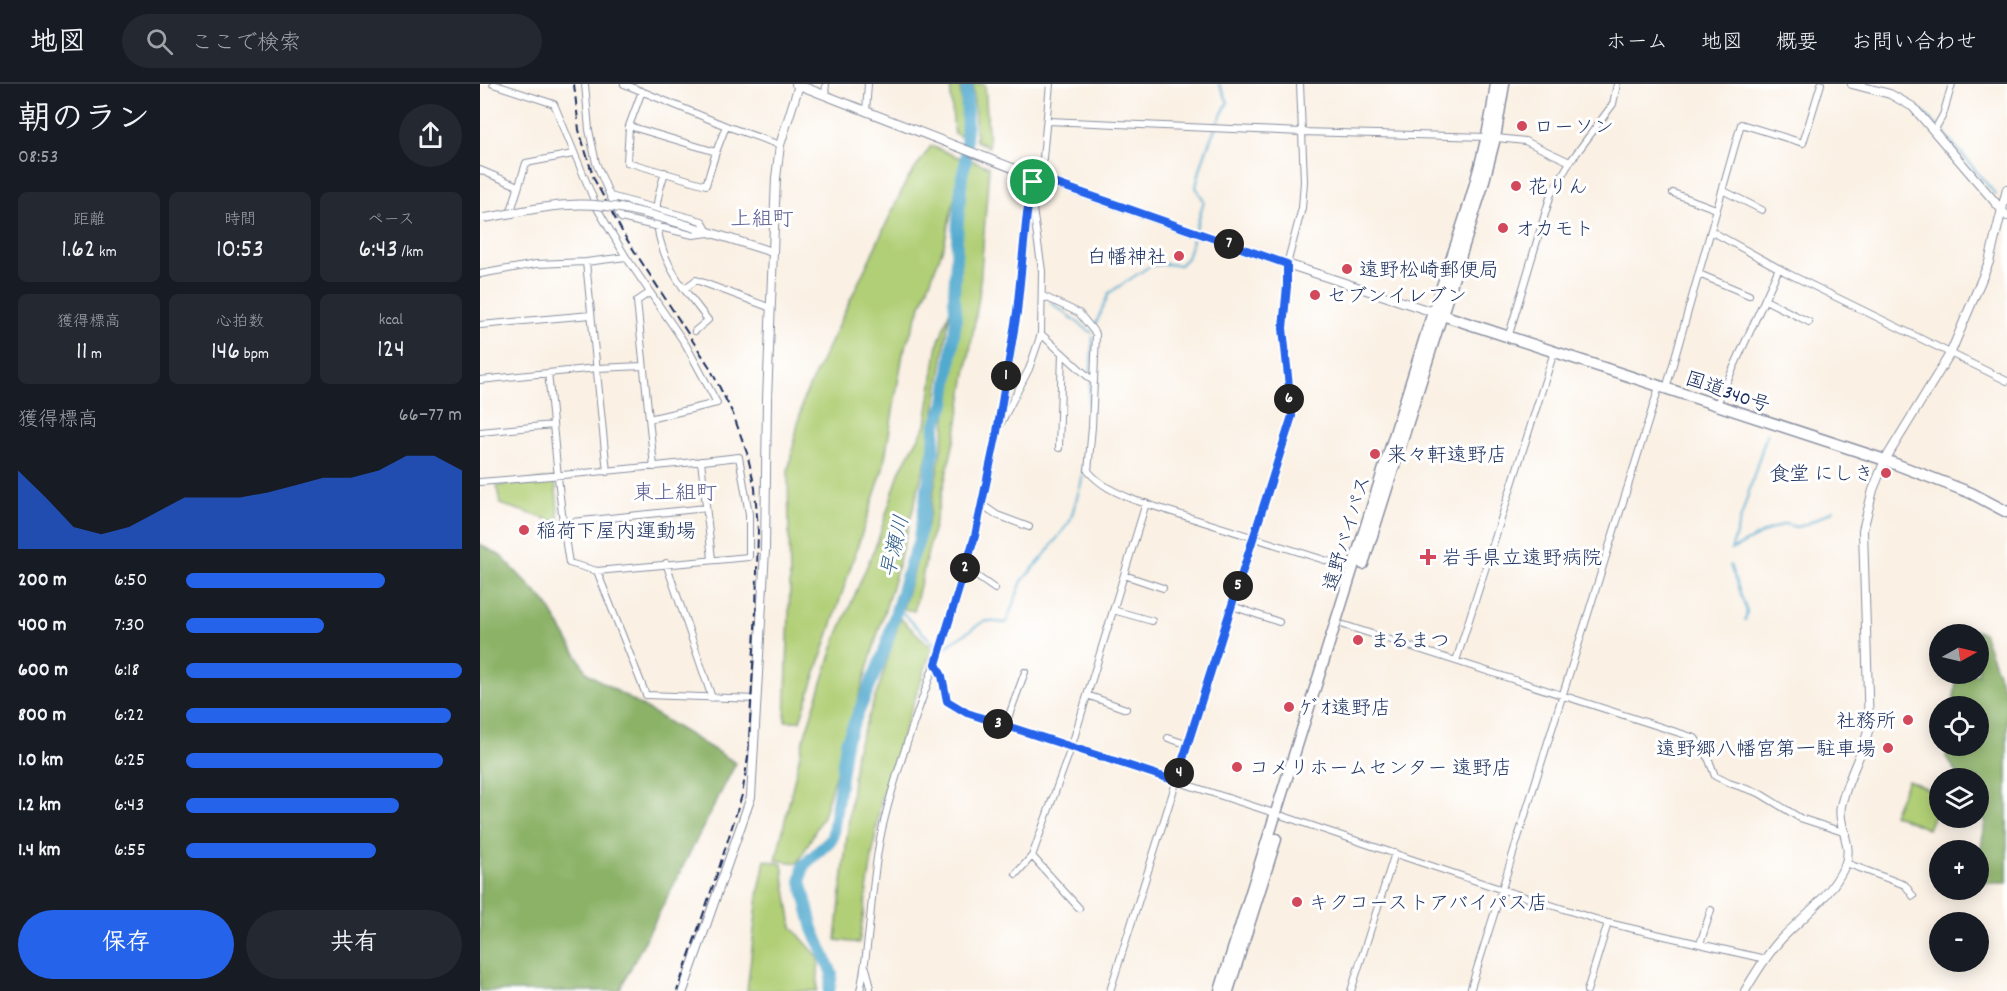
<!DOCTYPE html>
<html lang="ja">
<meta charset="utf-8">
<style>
body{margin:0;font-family:Dekko,"Klee One",sans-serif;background:#242831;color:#f1f3f6;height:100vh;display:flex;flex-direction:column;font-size:22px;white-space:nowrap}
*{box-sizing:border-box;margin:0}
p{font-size:20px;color:#9ea1a6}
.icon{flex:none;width:33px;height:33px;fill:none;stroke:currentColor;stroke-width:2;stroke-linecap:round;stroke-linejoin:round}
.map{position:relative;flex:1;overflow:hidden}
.sheet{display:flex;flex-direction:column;background:#171b24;width:480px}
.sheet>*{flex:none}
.needle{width:39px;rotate:82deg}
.fabs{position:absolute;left:1449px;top:540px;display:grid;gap:12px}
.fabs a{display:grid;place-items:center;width:60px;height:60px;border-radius:50%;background:#171b24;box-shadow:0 3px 15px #0003;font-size:30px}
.pin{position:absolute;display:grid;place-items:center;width:51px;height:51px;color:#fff;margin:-26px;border:3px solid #fff;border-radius:50%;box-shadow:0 2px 6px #0007}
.km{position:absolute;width:30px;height:30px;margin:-15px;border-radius:50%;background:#222;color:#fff;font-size:16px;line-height:30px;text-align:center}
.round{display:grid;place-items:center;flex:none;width:63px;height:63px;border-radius:32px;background:#242831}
.head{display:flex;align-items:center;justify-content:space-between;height:102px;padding:0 18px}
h1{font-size:33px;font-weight:600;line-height:45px}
.stats{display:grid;grid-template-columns:repeat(3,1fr);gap:9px;height:102px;padding:6px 18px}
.stats div{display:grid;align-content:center;border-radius:9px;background:#242831;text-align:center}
.stats b{font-size:26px;font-weight:600}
.stats small{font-size:16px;font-weight:400}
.stats p{font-size:16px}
.chart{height:168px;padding:12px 18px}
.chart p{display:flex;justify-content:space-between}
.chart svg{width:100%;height:108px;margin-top:6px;fill:#2563eb;opacity:.7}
.action{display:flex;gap:12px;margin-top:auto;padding:12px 18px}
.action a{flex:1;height:69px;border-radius:36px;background:#2563eb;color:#fff;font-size:24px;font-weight:600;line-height:69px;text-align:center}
.action a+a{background:#242831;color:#f1f3f6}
ul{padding:0 18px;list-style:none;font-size:20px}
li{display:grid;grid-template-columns:96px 72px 1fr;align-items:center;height:45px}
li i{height:15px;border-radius:8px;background:#2563eb}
header{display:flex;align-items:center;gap:36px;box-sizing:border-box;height:84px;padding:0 30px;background:#171b24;border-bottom:2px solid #363941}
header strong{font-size:28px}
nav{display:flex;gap:33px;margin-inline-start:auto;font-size:21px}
.search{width:420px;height:54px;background:#242831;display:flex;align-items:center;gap:15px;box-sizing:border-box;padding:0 21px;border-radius:33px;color:#9ea1a6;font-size:22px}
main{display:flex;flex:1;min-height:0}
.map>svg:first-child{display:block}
.green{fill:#b1cf76;stroke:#667f6a;stroke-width:1.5}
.forest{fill:#8cb267;stroke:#547062;stroke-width:1.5}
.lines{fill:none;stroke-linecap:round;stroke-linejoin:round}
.stream{stroke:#52aacf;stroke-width:2}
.river{stroke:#52aacf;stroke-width:12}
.minor-casing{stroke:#8a90a0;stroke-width:8}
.tertiary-casing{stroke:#8a90a0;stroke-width:10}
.trunk-casing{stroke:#8a90a0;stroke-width:13}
.minor{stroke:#fff;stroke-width:6}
.tertiary{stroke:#fff;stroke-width:8}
.trunk{stroke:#fff;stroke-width:10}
.rail{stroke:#1b2f5e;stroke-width:2;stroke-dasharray:9 4.5;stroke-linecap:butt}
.tertiary-bridge-casing{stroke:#8a90a0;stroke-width:10;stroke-linecap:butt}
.tertiary-bridge{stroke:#fff;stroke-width:8}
.route-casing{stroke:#fff;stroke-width:12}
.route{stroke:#2563eb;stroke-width:8}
.poi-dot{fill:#d1495b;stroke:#fff;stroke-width:2}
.labels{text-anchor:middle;stroke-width:6;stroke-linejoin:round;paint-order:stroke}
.poi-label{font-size:20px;fill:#1b2f5e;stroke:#fff;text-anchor:start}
.street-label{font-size:20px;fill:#1b2f5e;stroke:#fff}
.neighbourhood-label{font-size:21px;fill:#5a5e91;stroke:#fff}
.water-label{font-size:21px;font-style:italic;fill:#31608b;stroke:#fff}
</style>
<header>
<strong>地図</strong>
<div class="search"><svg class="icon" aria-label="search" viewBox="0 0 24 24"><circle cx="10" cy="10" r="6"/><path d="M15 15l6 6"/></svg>ここで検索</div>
<nav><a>ホーム</a><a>地図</a><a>概要</a><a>お問い合わせ</a></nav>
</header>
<main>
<section class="sheet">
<div class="head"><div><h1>朝のラン</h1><p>08:53</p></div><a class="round"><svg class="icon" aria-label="share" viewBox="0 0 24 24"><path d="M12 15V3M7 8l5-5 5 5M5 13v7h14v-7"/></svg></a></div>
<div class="stats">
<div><p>距離</p><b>1.62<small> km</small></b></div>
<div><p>時間</p><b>10:53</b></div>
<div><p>ペース</p><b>6:43<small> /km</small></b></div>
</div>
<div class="stats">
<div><p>獲得標高</p><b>11<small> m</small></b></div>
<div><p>心拍数</p><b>146<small> bpm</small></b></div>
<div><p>kcal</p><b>124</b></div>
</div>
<div class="chart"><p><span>獲得標高</span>66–77 m</p>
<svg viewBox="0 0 160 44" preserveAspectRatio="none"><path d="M0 44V12L10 23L20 35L30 38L40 35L50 29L60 23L70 23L80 23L90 21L100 18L110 15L120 15L130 12L140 6L150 6L160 12V44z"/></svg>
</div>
<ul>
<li><b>200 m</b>6:50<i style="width:72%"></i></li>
<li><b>400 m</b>7:30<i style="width:50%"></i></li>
<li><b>600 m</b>6:18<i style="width:100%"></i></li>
<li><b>800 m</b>6:22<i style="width:96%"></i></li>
<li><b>1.0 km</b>6:25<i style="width:93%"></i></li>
<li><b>1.2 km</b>6:43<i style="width:77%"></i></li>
<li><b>1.4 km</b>6:55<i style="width:69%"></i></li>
</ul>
<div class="action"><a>保存</a><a>共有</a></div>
</section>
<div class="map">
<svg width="1527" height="907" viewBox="0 0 1527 907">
<rect width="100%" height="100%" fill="#fff"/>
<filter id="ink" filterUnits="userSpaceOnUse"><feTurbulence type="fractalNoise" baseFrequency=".0167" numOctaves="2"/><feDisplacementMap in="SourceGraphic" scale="12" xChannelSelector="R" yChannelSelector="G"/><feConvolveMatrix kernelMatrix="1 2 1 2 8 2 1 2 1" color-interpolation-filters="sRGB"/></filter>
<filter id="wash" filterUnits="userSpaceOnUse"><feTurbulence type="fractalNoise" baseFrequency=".008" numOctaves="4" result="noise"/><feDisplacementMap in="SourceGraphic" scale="24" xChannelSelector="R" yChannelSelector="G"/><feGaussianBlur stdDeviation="1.35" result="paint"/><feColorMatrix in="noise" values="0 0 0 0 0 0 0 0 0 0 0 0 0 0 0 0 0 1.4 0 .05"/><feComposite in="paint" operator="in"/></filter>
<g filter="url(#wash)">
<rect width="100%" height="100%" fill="#faf0e3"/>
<path class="green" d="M 470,0 L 480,0 L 484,54 L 474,49 Z
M 493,0 L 505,0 L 509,63 L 496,57 Z
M 451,62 L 483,75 L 464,161 L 423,269 L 403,385 L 320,637 L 305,637 L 310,502 L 308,387 L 323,316 L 426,98 Z
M 489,75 L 509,83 L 499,213 L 476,349 L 434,527 L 423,525 L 449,434 L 464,349 L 478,237 L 481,138 Z
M 470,226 L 450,361 L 416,489 L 343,732 L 318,779 L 296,776 L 323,657 L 356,555 L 398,456 L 420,386 L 446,341 L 458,260 Z
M 75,394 L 79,439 L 20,420 L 17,402 Z
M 420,534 L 452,564 L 401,715 L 379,859 L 356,856 L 376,667 L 400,600 Z
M 1428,696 L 1459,710 L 1459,718 L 1448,745 L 1413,730 Z
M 285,776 L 302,780 L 312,843 L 339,874 L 337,907 L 267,907 L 278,812 Z"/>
<path class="forest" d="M 0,460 L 21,472 L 67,520 L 107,589 L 256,679 L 139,907 L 0,907 Z
M 1483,542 L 1503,549 L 1527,614 L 1527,799 L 1499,799 L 1499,774 L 1505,738 L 1499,725 L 1498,694 L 1481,694 L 1466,673 L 1468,662 L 1498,662 L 1498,622 L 1473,622 L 1477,590 L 1498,590 L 1498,550 L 1482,550 Z"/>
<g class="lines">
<path class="stream" d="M 1416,10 L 1429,17
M 1439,24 L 1465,50 L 1516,111
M 570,218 L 612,249
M 614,244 L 629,209 L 670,182 L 684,180 L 700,181 L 707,174 L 724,117 L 716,103 C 722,74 734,44 748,18 L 739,0
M 610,292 L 613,253
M 1287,349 L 1251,466 L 1291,445 L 1305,440 L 1316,443 L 1325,441 L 1354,426
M 1250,481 L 1267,528 L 1265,536
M 417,523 L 452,558 L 464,564 L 504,537 L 526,539 L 542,497 L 563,473 L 590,437 L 601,400 L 607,359 L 610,298"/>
<path class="river" d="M 349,907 L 352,890 L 333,845 L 321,797 L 323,782 L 352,755 L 366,658 L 404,568 L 431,477 L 438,460 L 454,364 L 455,343 L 465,319 L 476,237 L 474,213 L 478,137 L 482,92 L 486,77 L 487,0"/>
</g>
</g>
<g filter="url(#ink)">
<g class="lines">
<g class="minor-casing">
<path id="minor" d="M 13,0 L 74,20 L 118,126 L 146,173 L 206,261 L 237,319 L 169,335
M 105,0 L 109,46 L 116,79 L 130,112
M 144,0 L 246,42 L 300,61
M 162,7 L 149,42 L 147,78 L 226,101 L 236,68 L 246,42
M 345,10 L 346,0
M 386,27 L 388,0
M 568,37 L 821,48 L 1008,53 L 1045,57 L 1090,78
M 149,42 L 236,68
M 1454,47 L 1463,31 L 1472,0
M 0,86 L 38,102
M 185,88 C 182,98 178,110 177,120 C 174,151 186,180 204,205
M 561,95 L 570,0
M 1242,106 L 1282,126
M 1193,109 L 1236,125
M 30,130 L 46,79 L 93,70
M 1231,147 L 1309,190 L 1527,297
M 228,148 L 222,137 L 130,112 L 141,134 L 213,151 L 229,149
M 106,178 L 127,388
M 0,190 L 56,180 L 106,178 L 146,173
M 1219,190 L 1269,211
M 169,209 L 157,217 L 174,383
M 563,212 L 599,229 L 616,250 L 612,343 L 608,387 C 621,402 635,408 654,416 L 873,485
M 1285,216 L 1329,238
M 0,241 L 111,231
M 215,247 L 228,236 L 204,205 L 216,196 L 291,224
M 561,250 L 614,298
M 1028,254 L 1071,110 L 1090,78 L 1133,20 L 1137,0
M 0,296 L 117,284 L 163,282
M 1186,305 L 1261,40 L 1323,59 L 1341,0
M 1236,322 L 1299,184
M 520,341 L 549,285 L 561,250 L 562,187 L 552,118
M 0,348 L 73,341
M 579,364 L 582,269
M 221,377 L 232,475
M 0,398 C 86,391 173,383 259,373 L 269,430 L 269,473 L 117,487 L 89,479 C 78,416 75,352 68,289
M 501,420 L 517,431 L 549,443
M 82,439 L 226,424
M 186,479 L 232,614
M 485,484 L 515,505
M 117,487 L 166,611 L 277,615
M 644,491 L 683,504
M 752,522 L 799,538
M 633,526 L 672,537
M 864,541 L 1215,654 L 1229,676 L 1235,692 L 1249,699 L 1279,709 L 1320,734 L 1366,749
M 976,577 L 1074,268
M 456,580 L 462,593 L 467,617 L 487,629 L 797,730
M 607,611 L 646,625
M 525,642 L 545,588
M 688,654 L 709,661
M 803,732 L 1023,806 L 1128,839 L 1285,875
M 1366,779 L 1425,801 L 1433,812
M 536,790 L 552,772
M 599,824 L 552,772 L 591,664 L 666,419
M 1220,860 L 1231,826
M 386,884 L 390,899 L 390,907
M 380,907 C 392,852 390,795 403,741 C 427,642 471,549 495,450 C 513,377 528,302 537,227 C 543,182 546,137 554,92
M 630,907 L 812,332 L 803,244 L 807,202 L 807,180 L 822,124 L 824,97 L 820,0
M 871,907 L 915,769
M 990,907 L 1179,303
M 1107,907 L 1128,839"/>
</g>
<g class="tertiary-casing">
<path id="tertiary" d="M 316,0 L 561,95 L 807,180 L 953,228
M 1372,0 L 1410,10 L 1433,23 L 1527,132
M 216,144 L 292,168
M 203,907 L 271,713 L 285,466 L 287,315 L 296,94 L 300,61 L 319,1
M 1265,907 C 1276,888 1287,870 1302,854 C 1325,831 1351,812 1365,781 C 1374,761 1357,742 1361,722 C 1367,695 1382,671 1389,644 L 1383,446 L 1393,406 L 1405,376 L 1471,268 L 1509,178 L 1527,105"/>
</g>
<g class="trunk-casing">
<path id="trunk" d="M 956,229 L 1405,376 L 1491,409 L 1527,428
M 883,480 L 1002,104 L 1015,54 L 1024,0
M 740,907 L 953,228 C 979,153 1006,79 1016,0
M 748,907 L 796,755"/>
</g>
<use href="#minor" class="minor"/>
<use href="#tertiary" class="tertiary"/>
<use href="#trunk" class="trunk"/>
<path class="rail" d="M 94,0 L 99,46 L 114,95 L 144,151 L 229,282 L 253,330 L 267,369 L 275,404 L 278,447 L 276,527 L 268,673 L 262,711 L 240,781 L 197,907"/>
<g class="tertiary-bridge-casing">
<path id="tertiary-bridge" d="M 4,134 C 32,130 60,122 88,121 C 132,118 173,131 216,144"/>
</g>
<use href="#tertiary-bridge" class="tertiary-bridge"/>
</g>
</g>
<g class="lines" filter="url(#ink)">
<g class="route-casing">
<path id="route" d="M 554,92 L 807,180 L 807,202 L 803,244 L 812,332 L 696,697 L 487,629 L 467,617 L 462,592 L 456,580 L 495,452 L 517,348 L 537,228 L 547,129 Z"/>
</g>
<use href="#route" class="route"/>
</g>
<g class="poi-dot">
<circle cx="1042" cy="42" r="6"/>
<circle cx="1036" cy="102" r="6"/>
<circle cx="1023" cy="144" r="6"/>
<circle cx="699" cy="172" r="6"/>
<circle cx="867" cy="185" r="6"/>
<circle cx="835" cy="211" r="6"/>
<circle cx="895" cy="370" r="6"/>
<circle cx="1406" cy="389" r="6"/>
<circle cx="44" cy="446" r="6"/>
<path d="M945 464h6v6h6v6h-6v6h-6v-6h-6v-6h6z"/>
<circle cx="878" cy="556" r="6"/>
<circle cx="809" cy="623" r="6"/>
<circle cx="1428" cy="636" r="6"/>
<circle cx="1408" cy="664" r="6"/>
<circle cx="757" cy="683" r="6"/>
<circle cx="817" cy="818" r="6"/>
</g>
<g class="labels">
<g class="poi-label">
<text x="1054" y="49">ローソン</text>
<text x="1048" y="109">花りん</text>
<text x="1035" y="151">オカモト</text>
<text x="687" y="179" text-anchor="end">白幡神社</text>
<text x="879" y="192">遠野松崎郵便局</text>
<text x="847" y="218">セブンイレブン</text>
<text x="907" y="377">来々軒遠野店</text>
<text x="1394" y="396" text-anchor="end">食堂 にしき</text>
<text x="56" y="453">稲荷下屋内運動場</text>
<text x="962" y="480">岩手県立遠野病院</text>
<text x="890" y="563">まるまつ</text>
<text x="821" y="630">ｹﾞｵ遠野店</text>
<text x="1416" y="643" text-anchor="end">社務所</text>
<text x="1396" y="671" text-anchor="end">遠野郷八幡宮第一駐車場</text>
<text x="769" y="690">コメリホームセンター 遠野店</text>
<text x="829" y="825">キクコーストアバイパス店</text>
</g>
<g class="street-label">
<text transform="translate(1248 307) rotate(19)" y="7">国道340号</text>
<text transform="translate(866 449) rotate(-73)" y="7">遠野バイパス</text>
</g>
<g class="neighbourhood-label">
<text x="282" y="141">上組町</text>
<text x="195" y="415">東上組町</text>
</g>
<g class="water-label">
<text transform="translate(414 462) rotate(-76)" y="7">早瀬川</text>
</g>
</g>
</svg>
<div class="fabs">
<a><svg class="needle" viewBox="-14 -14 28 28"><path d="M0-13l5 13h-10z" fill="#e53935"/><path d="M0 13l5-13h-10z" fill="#9ea1a6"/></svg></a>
<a><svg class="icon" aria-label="locate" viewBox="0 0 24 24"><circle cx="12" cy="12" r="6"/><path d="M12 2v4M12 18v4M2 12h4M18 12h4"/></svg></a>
<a><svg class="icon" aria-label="layers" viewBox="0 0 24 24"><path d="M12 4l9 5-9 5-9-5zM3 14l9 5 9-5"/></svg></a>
<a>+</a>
<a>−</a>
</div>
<div class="pin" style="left:553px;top:98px;background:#1e9e55"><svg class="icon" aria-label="arrive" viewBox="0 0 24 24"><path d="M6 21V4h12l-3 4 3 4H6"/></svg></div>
<b class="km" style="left:526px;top:292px">1</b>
<b class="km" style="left:485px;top:484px">2</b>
<b class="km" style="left:518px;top:640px">3</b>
<b class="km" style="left:699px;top:689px">4</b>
<b class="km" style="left:758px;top:502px">5</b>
<b class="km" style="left:809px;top:315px">6</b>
<b class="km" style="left:749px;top:160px">7</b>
</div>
</main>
